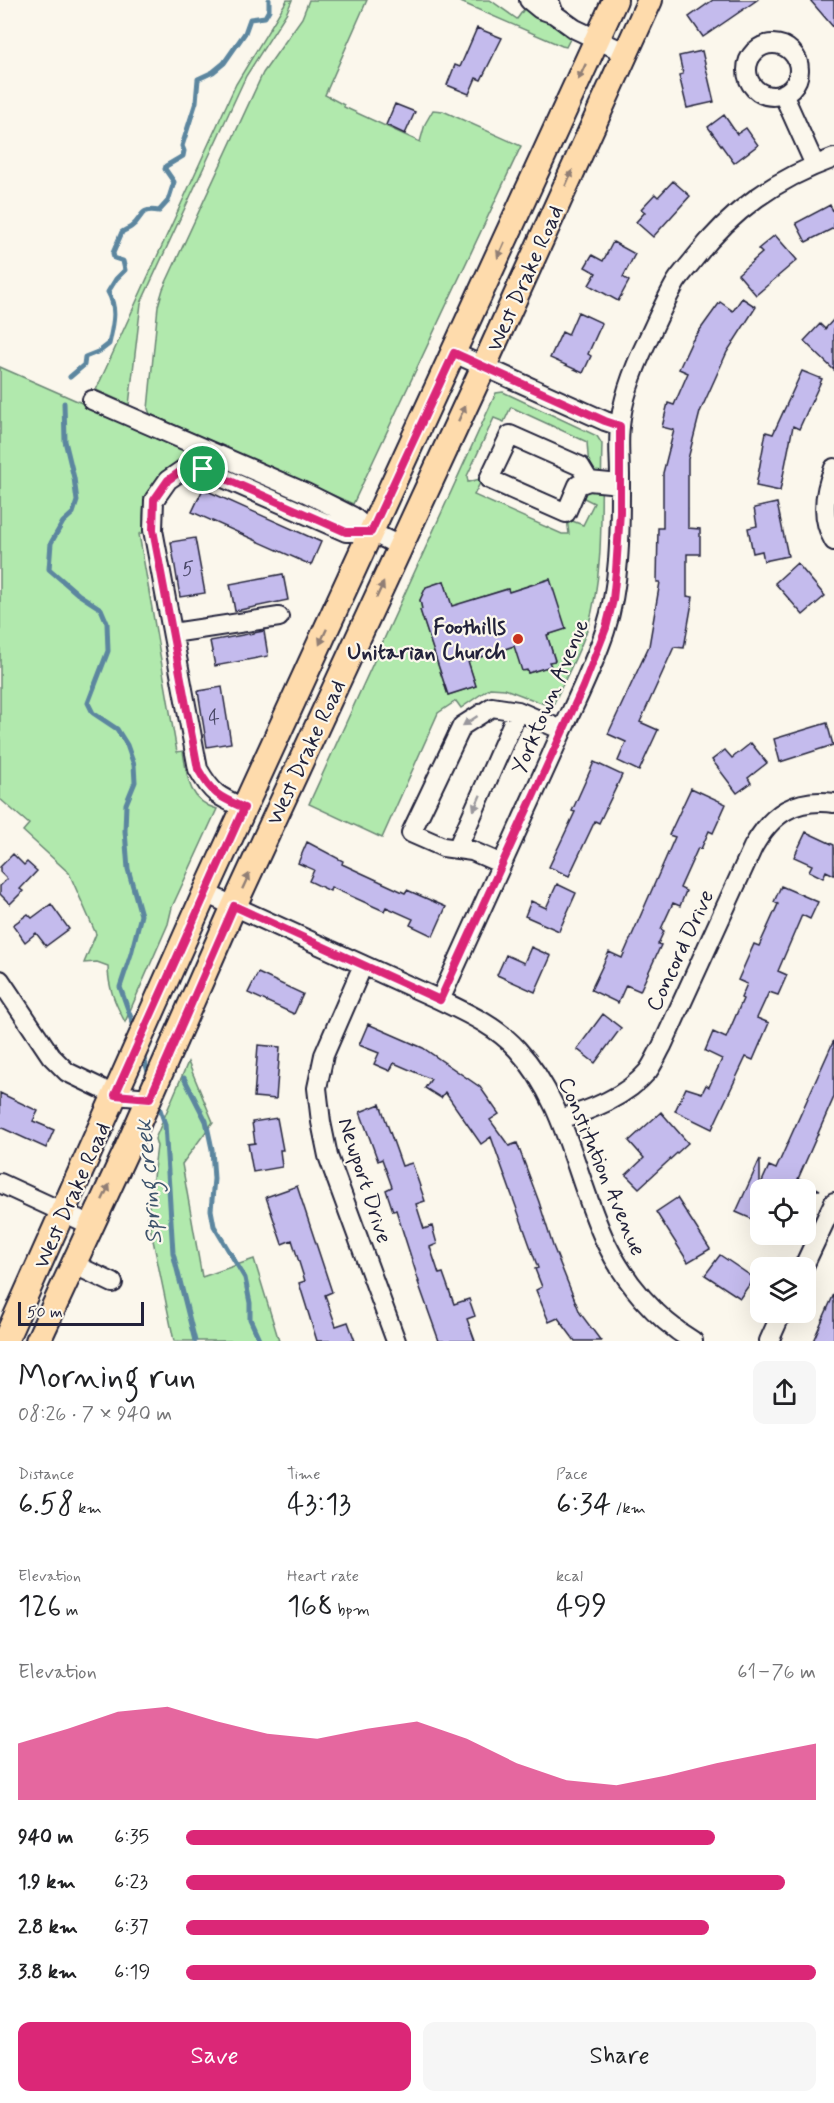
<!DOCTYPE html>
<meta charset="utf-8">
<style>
body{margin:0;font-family:Mynerve,sans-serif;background:#f6f6f6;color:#202124;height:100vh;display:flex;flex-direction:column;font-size:22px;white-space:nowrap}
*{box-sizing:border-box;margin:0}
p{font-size:20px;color:#757577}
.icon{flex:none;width:33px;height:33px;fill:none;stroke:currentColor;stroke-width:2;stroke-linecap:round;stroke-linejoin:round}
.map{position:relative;height:1341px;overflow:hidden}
.drawer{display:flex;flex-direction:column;background:#fff;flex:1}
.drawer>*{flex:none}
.tools{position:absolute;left:750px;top:1179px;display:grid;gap:12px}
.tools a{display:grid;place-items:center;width:66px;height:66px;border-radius:12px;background:#fff;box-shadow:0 6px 24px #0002;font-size:30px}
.scale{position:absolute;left:18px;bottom:15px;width:126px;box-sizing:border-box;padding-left:6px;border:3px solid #22223b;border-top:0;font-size:16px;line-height:21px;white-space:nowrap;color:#22223b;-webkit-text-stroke:4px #fbf7ec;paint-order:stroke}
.pin{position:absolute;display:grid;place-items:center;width:51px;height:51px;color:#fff;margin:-26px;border:3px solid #fff;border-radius:50%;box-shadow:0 2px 6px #0007}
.round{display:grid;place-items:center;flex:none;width:63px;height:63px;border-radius:12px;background:#f6f6f6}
.summary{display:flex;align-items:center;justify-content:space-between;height:102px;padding:0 18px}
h1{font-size:33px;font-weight:600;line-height:45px}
.figures{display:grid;grid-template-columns:repeat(3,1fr);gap:9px;height:102px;padding:6px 18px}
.figures div{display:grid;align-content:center}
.figures b{font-size:30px;font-weight:600}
.figures small{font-size:16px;font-weight:400}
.figures p{font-size:16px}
.chart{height:168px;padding:12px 18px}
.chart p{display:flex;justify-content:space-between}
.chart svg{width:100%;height:108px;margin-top:6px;fill:#db2777;opacity:.7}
.primary-button{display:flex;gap:12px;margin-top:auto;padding:12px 18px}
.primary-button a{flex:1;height:69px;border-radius:12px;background:#db2777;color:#fff;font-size:24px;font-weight:600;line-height:69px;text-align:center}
.primary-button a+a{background:#f6f6f6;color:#202124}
ul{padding:0 18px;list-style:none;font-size:20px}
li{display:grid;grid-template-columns:96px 72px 1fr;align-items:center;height:45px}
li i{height:15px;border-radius:8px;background:#db2777}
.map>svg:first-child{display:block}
.green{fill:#b1e9ad;stroke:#6a8674;stroke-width:1.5;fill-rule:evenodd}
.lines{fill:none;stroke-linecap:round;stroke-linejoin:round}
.stream{stroke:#5b869f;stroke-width:5}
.building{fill:#c4bbed;stroke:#22223b;stroke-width:1.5}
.minor-casing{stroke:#22223b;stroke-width:22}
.major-casing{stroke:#22223b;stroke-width:28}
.minor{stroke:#fbf7ec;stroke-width:18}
.major{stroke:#fedbac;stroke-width:24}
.oneway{fill:#907e74}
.oneway2{fill:#99979c}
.route-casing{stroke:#fff;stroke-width:12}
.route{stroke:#db2777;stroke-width:8}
.poi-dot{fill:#c8321e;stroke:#fbf7ec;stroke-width:2}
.labels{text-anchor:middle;stroke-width:4.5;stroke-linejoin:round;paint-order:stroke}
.number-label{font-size:20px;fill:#4a4868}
.street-label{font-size:22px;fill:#22223b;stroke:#fbf7ec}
.poi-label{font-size:22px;font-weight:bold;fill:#22223b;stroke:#fbf7ec;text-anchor:end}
.water-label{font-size:24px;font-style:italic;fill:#3e546d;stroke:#fbf7ec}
</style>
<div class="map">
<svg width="834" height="1341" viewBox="0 0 834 1341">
<rect width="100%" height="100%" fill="#fbf7ec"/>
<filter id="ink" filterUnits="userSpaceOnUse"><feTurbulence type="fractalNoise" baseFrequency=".0167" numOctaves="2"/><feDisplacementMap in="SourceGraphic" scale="12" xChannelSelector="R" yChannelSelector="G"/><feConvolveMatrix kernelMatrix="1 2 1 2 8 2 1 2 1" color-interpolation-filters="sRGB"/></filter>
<g filter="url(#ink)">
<path class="green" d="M 287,0 L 292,0 L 287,12 L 246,76 L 141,303 L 129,405 L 125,403 L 96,390 L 236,84 Z
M 309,0 L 367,0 L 325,95 L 344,105 L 344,107 L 420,142 L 425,124 L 433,110 L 443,111 L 521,146 L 353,504 L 150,414 L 148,409 L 158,306 L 163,289 L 263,73 L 302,18 Z
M 456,0 L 490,0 L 517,19 L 527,5 L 570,39 L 566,47 L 562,46 Z
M 0,367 L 216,462 L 214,467 L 169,470 C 149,489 138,503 145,532 L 139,534 L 177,752 L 183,751 C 187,776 188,801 217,809 L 172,907 L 168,924 L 125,1022 C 115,1003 108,988 108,966 L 97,962 L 84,963 L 96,934 L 69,873 L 23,831 L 29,824 L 0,799 Z
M 503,392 L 597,436 L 602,444 C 600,504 605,569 588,627 C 579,654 564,681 552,707 L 505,689 L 490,688 L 461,708 L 456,701 L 438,713 L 382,838 L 309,804 L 496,393 ZM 511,407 L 587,442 L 589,468 L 584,498 L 594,503 L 583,525 L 567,519 L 569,534 L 562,534 L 474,495 L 480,483 L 480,479 L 468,482 L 467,476 L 494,418 L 504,422 ZM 549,579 L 565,629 L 547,635 L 555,660 L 549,662 L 550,666 L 528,673 L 514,646 L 468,661 L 476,686 L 448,695 L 420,610 L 422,609 L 420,600 L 426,587 L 444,581 L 464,650 L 466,602 L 507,589 L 509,592 Z
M 188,1062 L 213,1122 L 182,1164 L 202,1277 L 254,1259 L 279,1341 L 174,1341 L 148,1216 L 157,1146 L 155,1139 Z"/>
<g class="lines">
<path class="stream" d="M 70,377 L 84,365 L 85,357 L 100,351 L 109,344 C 113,325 118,309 108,292 L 116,279 L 125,270 L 123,261 L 114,258 L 113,253 L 122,232 C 125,230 128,229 131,227 C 144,218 138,207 159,211 L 168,201 L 174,182 L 165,169 L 166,166 L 183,156 L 184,151 L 182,146 L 196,102 L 198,79 L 213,72 L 224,63 L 245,33 L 250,19 L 265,17 L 269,10 L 269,0
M 64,403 L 65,441 L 74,478 L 77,501 L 73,513 L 63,522 L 51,543 L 49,569 L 78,594 L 101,609 L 107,623 L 108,651 L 88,703 L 93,713 L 117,729 L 127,745 L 134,765 L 135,782 L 126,804 L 125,831 L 128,869 L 141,915 L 131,954 L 120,987 L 135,1029
M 142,1052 L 150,1078
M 184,1078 L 206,1121 L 212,1149 L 214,1179 L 211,1210 L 214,1226 L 245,1278 L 250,1303 L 250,1319 L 260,1341
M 157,1101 L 165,1124 L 173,1253 L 195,1341"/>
</g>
<path class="building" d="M 713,0 L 757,0 L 703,37 L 689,17 Z
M 810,0 L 834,0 L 834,28 Z
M 477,28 L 502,38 L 481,80 L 476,78 L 469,94 L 447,85 L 455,65 L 460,67 Z
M 702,51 L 714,102 L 687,108 L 679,75 L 683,74 L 679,56 Z
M 395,104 L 415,112 L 405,134 L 386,125 Z
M 724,115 L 737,134 L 746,128 L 758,145 L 734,163 L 708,127 Z
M 673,181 L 690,196 L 653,237 L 636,222 L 645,212 L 641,209 L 655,194 L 658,197 Z
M 830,205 L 834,213 L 834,228 L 806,242 L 796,223 Z
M 775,235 L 797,260 L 756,295 L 738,274 L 762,253 L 758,249 Z
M 613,242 L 635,254 L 623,277 L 629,281 L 618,301 L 589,285 L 596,273 L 585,267 L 592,255 L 603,261 Z
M 742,298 L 756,307 L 727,352 L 700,412 L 688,459 L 688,528 L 700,529 L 700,554 L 687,554 L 687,596 L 693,597 L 684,648 L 674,647 L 640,722 L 658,730 L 639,771 L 618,761 L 626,742 L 608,734 L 649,646 L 660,582 L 657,582 L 658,528 L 663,528 L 663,473 L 674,430 L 662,427 L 668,403 L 674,405 L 688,373 L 679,369 L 692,341 L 720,302 L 733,311 Z
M 578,312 L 602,323 L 588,354 L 591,356 L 583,373 L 550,358 L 562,332 L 568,335 Z
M 834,319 L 834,370 L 804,341 L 820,324 L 825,329 Z
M 802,371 L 822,379 L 799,429 L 793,426 L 780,491 L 756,486 L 766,432 L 773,434 Z
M 203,489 L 321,542 L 311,565 L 192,512 Z
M 777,503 L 788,556 L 764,561 L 762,551 L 753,553 L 748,528 L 757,526 L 754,508 Z
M 195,538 L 205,593 L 180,597 L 171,542 Z
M 797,563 L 825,596 L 803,615 L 775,583 Z
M 283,574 L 288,600 L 235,611 L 230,584 Z
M 550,579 L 566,629 L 547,635 L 555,661 L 549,662 L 551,666 L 528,673 L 527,670 L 522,671 L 514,646 L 468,661 L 476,686 L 448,695 L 420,610 L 422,609 L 420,600 L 426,587 L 444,581 L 452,606 L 508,589 L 509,592 Z
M 264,631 L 268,656 L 215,666 L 210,641 Z
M 222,687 L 231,743 L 207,747 L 198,691 Z
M 827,723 L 833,745 L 780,762 L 774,739 Z
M 751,743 L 767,763 L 748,778 L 751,783 L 737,793 L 712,760 L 725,750 L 732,758 Z
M 594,762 L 622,775 L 599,823 L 595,821 L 569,876 L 549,867 L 575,812 L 572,811 Z
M 691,788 L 726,804 L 713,833 L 709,831 L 701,849 L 698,848 L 680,888 L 686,891 L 680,906 L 673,903 L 661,929 L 664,931 L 658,944 L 661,945 L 640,991 L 626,985 L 618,1003 L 591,990 L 609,952 L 622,958 L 675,837 L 669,835 Z
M 806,832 L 834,845 L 834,875 L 826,871 L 823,878 L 809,871 L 812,865 L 794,857 Z
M 307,842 L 343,861 L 342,864 L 405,893 L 407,890 L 446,907 L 433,936 L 410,925 L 413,919 L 386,907 L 384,911 L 331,887 L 330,891 L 309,881 L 314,870 L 298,863 Z
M 13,854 L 24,865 L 27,862 L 37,871 L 20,889 L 23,891 L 10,904 L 0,894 L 0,886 L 7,879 L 0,872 L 0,867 Z
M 557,884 L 576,893 L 559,931 L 525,916 L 531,901 L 546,908 Z
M 781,886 L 818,902 L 810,919 L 802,915 L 778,971 L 787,975 L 778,995 L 769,992 L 757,1018 L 769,1023 L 753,1060 L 746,1057 L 712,1129 L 675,1111 L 686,1088 L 702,1093 L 706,1085 L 709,1087 L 722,1059 L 705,1051 L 713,1032 L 726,1038 L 743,999 L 741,998 L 747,984 L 738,980 L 754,944 L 759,946 L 778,904 L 774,902 Z
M 51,904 L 69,929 L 46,946 L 36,933 L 25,942 L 13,925 L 28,914 L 32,918 Z
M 531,947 L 551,956 L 535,992 L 497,975 L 506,955 L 524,963 Z
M 258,973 L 303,994 L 294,1014 L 248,993 Z
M 603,1014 L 621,1028 L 595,1063 L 577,1049 Z
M 368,1024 L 423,1048 L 480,1087 L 499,1114 L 490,1120 L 509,1146 L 517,1143 L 539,1202 L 553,1246 L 580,1313 L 601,1341 L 575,1341 L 558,1318 L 549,1322 L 536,1290 L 542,1287 L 535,1269 L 538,1268 L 491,1137 L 481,1144 L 445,1092 L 441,1098 L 425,1088 L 431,1079 L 394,1063 L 390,1071 L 374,1064 L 379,1053 L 359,1045 Z
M 834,1040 L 834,1097 L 798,1179 L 820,1190 L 760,1190 L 760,1216 L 754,1220 L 736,1212 L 760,1159 L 760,1186 L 769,1166 L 776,1169 Z
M 258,1045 L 280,1047 L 276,1099 L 254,1097 Z
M 0,1093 L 38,1111 L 33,1121 L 54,1130 L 46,1148 L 0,1127 Z
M 380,1104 L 402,1166 L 412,1163 L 425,1201 L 416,1204 L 424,1229 L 432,1226 L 437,1244 L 430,1247 L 439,1274 L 443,1273 L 454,1304 L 469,1299 L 475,1316 L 467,1319 L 475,1341 L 439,1341 L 418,1282 L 419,1282 L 396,1210 L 393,1211 L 386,1190 L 392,1187 L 382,1159 L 378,1161 L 360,1112 Z
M 661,1112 L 688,1143 L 639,1188 L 626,1175 L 644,1158 L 629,1141 Z
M 277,1118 L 283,1150 L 280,1150 L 282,1167 L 253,1172 L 248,1144 L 255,1143 L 252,1122 Z
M 297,1186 L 332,1292 L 325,1295 L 336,1326 L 348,1322 L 355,1341 L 317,1341 L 299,1283 L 305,1281 L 292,1240 L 282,1244 L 266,1197 Z
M 677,1198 L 710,1249 L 688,1262 L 656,1212 Z
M 720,1255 L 754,1278 L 740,1298 L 705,1275 Z
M 834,1294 L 834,1341 L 813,1341 Z"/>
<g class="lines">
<g class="minor-casing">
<path id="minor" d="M 529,0 L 540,9 L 554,14
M 549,0 L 554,14 L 575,29 L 626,53
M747 70a26 26 0 1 1 52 0a26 26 0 1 1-52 0Z
M 783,94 L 815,165
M 454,353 L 605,421 L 620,426
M 92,400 L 306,493 L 352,516 L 371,532 L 400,546
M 834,468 C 824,492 820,517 834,541
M 589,481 L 578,485 L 566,513 L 489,479 L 510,435 L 580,466 L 589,481 L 620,484
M 173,633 L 279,617
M 244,808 C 219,797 212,794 198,769 L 153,530 L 154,500 L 168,480 L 184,469 L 203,469 L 346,532 L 371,532
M 457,849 L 518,711
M 502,864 L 472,851 L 443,847 L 411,833 L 462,726 L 492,707 L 518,711 L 562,730
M 205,893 L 440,1000 C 467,1013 496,1026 517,1049 C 567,1103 575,1178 606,1243 C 625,1282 655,1318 693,1341
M 363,965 L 324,1055 L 317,1088 L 321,1122 L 328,1156 L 396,1341
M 0,980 L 51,1056 L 67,1072 L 115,1095 L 150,1098
M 440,1000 C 477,919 514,837 551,756 C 569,714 591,674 605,631 C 621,582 620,526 620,476 C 620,460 618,443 620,427 C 622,397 635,366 648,339 C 657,320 665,301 676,282 C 681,274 688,267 694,259 C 732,210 776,179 834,158
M 560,1119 C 591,1110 626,1097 648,1071 C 653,1064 657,1055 662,1046 L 753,847 C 772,813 795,798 834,803
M 0,1183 L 91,1225
M 73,1264 L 113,1283
M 803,1268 L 834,1202
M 769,1341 L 782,1312"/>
</g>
<g class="major-casing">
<path id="major" d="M 5,1341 L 205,893 L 615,0
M 38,1341 L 126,1151 L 234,906 L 484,366 L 650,0"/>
</g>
<use href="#minor" class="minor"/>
<use href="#major" class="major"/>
</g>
<defs><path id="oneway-solid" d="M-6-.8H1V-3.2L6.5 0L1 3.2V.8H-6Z" transform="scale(1.5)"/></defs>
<g class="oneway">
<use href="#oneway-solid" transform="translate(582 72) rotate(115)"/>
<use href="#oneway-solid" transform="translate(569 178) rotate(-66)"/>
<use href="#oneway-solid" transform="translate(501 250) rotate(114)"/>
<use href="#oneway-solid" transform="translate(462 413) rotate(-65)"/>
<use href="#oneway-solid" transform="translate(380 590) rotate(-65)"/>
<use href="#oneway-solid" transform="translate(323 637) rotate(115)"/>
<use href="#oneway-solid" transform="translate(246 881) rotate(-65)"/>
<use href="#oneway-solid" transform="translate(106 1192) rotate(-65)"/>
</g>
<g class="oneway2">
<use href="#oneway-solid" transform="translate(470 721) rotate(147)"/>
<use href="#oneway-solid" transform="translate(477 803) rotate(114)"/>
</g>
</g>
<g class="lines" filter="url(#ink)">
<g class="route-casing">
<path id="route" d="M 454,353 L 605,421 L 620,426 L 620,512 L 616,571 L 613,600 L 606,628 L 583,687 L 440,1000 L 234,906 L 150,1098 L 115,1095 L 244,808 C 219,797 212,794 198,769 L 153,530 L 154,500 L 168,480 L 184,469 L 203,469 L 346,532 L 371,532 Z"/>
</g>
<use href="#route" class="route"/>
</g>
<circle class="poi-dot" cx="518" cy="639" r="6"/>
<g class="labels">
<g class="number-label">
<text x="188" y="575">5</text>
<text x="214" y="724">4</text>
</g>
<g class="street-label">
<text transform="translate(524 278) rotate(-66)" y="8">West Drake Road</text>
<text transform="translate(549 696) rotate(-67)" y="8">Yorktown Avenue</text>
<text transform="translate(305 752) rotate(-65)" y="8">West Drake Road</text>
<text transform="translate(679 950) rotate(-65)" y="8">Concord Drive</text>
<text transform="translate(603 1166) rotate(67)" y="8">Constitution Avenue</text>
<text transform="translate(366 1180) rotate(72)" y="8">Newport Drive</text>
<text transform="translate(71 1195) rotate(-66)" y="8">West Drake Road</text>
</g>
<g class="poi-label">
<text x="506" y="634">Foothills<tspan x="506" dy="25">Unitarian Church</tspan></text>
</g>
<g class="water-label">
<text transform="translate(148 1182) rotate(-95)" y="8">Spring creek</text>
</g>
</g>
</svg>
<div class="tools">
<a><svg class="icon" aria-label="locate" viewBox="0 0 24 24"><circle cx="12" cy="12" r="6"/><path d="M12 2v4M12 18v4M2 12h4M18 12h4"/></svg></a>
<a><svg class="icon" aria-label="layers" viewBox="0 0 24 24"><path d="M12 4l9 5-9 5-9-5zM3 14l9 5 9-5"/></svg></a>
</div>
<div class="scale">50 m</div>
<div class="pin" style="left:203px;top:469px;background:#1e9e55"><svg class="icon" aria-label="arrive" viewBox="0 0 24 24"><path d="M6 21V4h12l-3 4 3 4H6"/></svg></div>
</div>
<section class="drawer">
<div class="summary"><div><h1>Morning run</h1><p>08:26 · 7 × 940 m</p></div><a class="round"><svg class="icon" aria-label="share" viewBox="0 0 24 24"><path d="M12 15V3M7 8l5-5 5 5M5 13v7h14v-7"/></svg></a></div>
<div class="figures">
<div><p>Distance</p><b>6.58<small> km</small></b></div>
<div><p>Time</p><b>43:13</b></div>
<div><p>Pace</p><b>6:34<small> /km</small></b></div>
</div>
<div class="figures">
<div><p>Elevation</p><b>126<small> m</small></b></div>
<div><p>Heart rate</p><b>168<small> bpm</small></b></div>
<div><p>kcal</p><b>499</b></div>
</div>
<div class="chart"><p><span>Elevation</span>61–76 m</p>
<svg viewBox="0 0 160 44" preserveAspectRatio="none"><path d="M0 44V21L10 15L20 8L30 6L40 12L50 17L60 19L70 15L80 12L90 19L100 29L110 36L120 38L130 34L140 29L150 25L160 21V44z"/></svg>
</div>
<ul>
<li><b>940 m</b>6:35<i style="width:84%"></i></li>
<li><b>1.9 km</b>6:23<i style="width:95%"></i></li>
<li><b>2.8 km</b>6:37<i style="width:83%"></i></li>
<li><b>3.8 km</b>6:19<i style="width:100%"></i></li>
</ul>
<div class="primary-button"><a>Save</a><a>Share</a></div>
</section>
